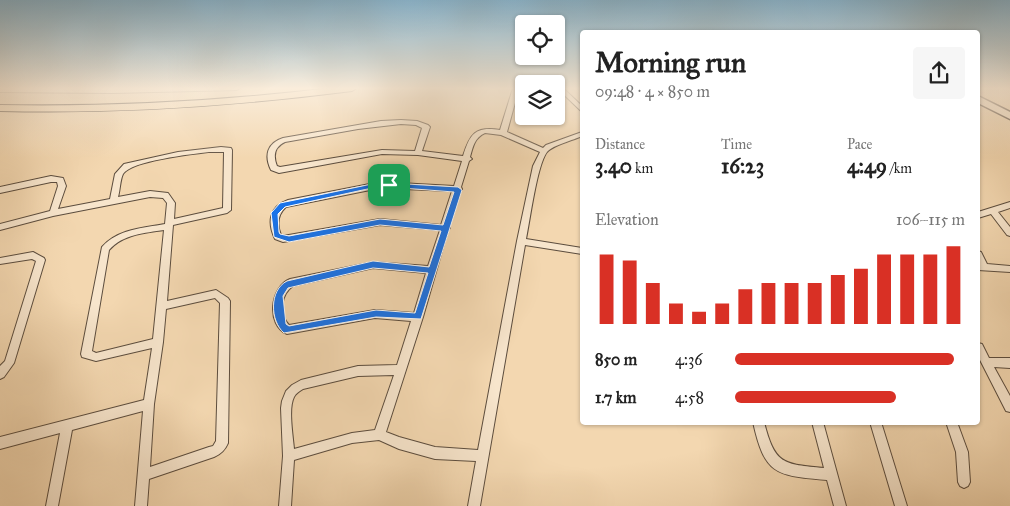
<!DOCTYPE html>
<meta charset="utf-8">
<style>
body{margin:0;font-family:"IM FELL Great Primer",serif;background:#f6f6f6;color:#222;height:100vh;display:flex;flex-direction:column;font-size:19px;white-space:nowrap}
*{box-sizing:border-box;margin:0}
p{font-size:16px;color:#767676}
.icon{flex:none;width:28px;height:28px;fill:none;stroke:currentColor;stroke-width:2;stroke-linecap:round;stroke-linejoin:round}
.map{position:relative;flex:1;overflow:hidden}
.panel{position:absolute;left:580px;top:30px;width:400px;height:395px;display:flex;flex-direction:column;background:#fff;border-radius:5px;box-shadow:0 1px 4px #0004}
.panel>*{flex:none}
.controls{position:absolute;left:515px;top:15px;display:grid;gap:10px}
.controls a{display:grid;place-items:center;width:50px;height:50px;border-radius:5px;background:#fff;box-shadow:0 1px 4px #0004;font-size:25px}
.pin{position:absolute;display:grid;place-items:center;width:42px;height:42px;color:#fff;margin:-21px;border-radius:10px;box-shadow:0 2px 8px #0006}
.round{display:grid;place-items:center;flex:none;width:52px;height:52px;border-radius:5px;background:#f6f6f6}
.head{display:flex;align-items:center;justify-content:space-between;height:85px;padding:0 15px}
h1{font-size:28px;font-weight:800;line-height:38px}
.stats{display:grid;grid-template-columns:repeat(3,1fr);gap:8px;height:85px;padding:5px 15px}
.stats div{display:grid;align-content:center}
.stats b{font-size:21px;font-weight:800}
.stats small{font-size:14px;font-weight:400}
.stats p{font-size:14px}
.chart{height:140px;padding:10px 15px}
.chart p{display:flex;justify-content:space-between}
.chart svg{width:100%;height:90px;margin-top:5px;stroke:#d93025;stroke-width:6}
ul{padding:0 15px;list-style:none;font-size:16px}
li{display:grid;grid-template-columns:80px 60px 1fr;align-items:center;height:38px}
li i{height:12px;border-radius:6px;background:#d93025}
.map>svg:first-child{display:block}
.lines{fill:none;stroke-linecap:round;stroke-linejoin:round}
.street-casing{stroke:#5c4d3e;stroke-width:2}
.secondary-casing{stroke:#2a1f18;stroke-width:3}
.primary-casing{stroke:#2a1f18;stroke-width:2}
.street{fill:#f7e5cc;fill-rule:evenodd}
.secondary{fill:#f7e5cc;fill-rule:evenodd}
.primary{fill:#f3d7b0;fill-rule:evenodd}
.route{fill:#1a73e8;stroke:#fff;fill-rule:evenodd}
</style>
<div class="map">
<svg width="1010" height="506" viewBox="0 0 1010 506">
<rect width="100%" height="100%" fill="#f3d7b0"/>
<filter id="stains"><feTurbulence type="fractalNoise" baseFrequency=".004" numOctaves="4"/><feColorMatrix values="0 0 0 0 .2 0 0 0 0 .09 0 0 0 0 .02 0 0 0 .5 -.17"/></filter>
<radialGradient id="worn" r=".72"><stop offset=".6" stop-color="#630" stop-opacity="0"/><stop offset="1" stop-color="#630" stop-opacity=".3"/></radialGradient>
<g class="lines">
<g class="street-casing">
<path id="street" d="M 0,88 L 240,88 L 237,90 L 112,93 L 0,92 Z
M 513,88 L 519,88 L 507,132 L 543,148 L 546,145 L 582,132 L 582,136 C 574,140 553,145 547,152 C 537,165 530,220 526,239 L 582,248 L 582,254 L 525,245 L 480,506 L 468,506 L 476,461 L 435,459 L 399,449 L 379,440 L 352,443 L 294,460 L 291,506 L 279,506 L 283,456 L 281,408 L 282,401 L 286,391 L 292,385 L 301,380 L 358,366 L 397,365 L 411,321 L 375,318 L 287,334 C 266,325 270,287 290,279 L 373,262 L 428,266 L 440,230 L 380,225 L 283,242 L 275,239 C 267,222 269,207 288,200 L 380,182 L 454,186 L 462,161 L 418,155 L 382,154 L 279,173 L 271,170 C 264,156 267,143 283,138 L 381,121 L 401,120 L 417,121 L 428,125 L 430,127 L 422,151 L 463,156 C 470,134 475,126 500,130 ZM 401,124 L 416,125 L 422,128 L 415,151 L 382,150 L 280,167 L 277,166 C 273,156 274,147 285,142 L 358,129 ZM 485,133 L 501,135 L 540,152 L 533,166 L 517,241 L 478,450 L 435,447 L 399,437 L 386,432 L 423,317 L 448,230 L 450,228 L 449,226 L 460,191 L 462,189 L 461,187 L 469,161 L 472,159 L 470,157 C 473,147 474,138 485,133 ZM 380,188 L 452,191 L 441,225 L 380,219 L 283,236 L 281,235 C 277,225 277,215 286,207 ZM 373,268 L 426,273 L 414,313 L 375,310 L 289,325 C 279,314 280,295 293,286 ZM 394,375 L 375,430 L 352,433 L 294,449 C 293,436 288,408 294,397 C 296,393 300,391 303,389 L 358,376 Z
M 557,88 L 563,88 L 582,106 L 582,111 L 580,110 Z
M 221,147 L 231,148 L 232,150 L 231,210 L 227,213 L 173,225 L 167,301 L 216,290 L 228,298 L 230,301 L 228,443 C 225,450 221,454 214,457 L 149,479 L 147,506 L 135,506 L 143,411 L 72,430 L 58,506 L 46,506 L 60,433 L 0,449 L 0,437 L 144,400 L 152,348 L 96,361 L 82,357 L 81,354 L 102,247 C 118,229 143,228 165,224 L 167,203 L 163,198 L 150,197 L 53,216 L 0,230 L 0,224 L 50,211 L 58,186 L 57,182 L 51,182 L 0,193 L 0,187 L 51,176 L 63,178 L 66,186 L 58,209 L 110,199 L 115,174 L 124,164 L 178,152 ZM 209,152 L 224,152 L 223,208 L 174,219 L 175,203 L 168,193 L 150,191 L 118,197 C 120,191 120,180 123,174 C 131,161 192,154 209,152 ZM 164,230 L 153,339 L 96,353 L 92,351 L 109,250 C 123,234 145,233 164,230 ZM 215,298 L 220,303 L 216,441 L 213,446 L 209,447 L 150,467 L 154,404 L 163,342 L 166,309 Z
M 1010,202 L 1010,208 L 998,212 L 1010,227 L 1010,236 L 1007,235 L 991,214 L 978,218 L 978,212 Z
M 978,251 L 981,252 L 987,264 L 1010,266 L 1010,272 L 978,270 Z
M 33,252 L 44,258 L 45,260 L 14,363 L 4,377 L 0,379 L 0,366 L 5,361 L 36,261 L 32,259 L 0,264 L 0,258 Z
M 978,343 L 982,344 L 989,358 L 1010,358 L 1010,368 L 994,367 L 1010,396 L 1010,412 L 1006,411 L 978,356 Z
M 753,422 L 764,422 C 775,465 783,464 824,468 L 812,422 L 823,422 L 846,506 L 834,506 L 827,480 C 776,475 765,476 753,422 Z
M 870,422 L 881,422 L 907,506 L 895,506 Z
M 946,422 L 957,422 L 968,452 L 970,482 L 968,486 L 964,488 L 960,486 L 958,482 L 956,452 Z"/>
</g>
<g class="secondary-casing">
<path id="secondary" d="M 978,96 L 1010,112 L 1010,119 L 978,103 Z"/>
</g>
<g class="primary-casing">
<path id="primary" d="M 331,88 L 357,88 L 352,91 C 235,106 118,114 0,111 L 0,105 C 111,107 221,101 331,88 Z"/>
</g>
<use href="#street" class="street"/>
<use href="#secondary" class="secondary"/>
<use href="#primary" class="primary"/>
</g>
<linearGradient id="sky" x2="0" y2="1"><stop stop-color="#89b6d0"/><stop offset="0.56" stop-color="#faeddb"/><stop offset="1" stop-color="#faeddb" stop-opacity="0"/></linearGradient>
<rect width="1010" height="158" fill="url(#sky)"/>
<path class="route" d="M 389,183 L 458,187 L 462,190 L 421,319 L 376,317 L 284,333 C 270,321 269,290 287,281 L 373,261 L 429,267 L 441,231 L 380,225 L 289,242 L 274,237 L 271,213 L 280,203 L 372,184 ZM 389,187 L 454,192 L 443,225 L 380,219 L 289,236 L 280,234 L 279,232 L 278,214 L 285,207 L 372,188 ZM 373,268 L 428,273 L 415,313 L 376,310 L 289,326 L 286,324 L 283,296 L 288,288 Z"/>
<rect width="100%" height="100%" filter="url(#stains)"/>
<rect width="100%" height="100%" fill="url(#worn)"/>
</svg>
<div class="controls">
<a><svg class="icon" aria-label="locate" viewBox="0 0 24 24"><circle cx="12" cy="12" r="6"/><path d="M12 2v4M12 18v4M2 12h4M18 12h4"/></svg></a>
<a><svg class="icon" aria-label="layers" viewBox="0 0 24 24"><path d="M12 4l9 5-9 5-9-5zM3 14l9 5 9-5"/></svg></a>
</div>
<div class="pin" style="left:389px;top:185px;background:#1e9e55"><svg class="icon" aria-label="arrive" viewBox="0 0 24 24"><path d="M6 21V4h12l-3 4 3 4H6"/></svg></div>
<section class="panel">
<div class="head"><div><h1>Morning run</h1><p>09:48 · 4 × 850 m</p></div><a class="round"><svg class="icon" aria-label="share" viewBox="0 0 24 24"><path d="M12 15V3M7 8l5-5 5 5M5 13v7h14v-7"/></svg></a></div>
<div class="stats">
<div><p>Distance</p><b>3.40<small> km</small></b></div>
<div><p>Time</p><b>16:23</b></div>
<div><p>Pace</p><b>4:49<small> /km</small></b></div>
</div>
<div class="chart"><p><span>Elevation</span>106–115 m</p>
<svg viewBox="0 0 160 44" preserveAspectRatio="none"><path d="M5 44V10M15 44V13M25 44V24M35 44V34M45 44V38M55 44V34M65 44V27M75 44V24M85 44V24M95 44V24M105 44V20M115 44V17M125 44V10M135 44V10M145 44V10M155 44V6"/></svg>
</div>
<ul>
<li><b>850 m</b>4:36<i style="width:95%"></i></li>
<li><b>1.7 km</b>4:58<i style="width:70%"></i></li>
</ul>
</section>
</div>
